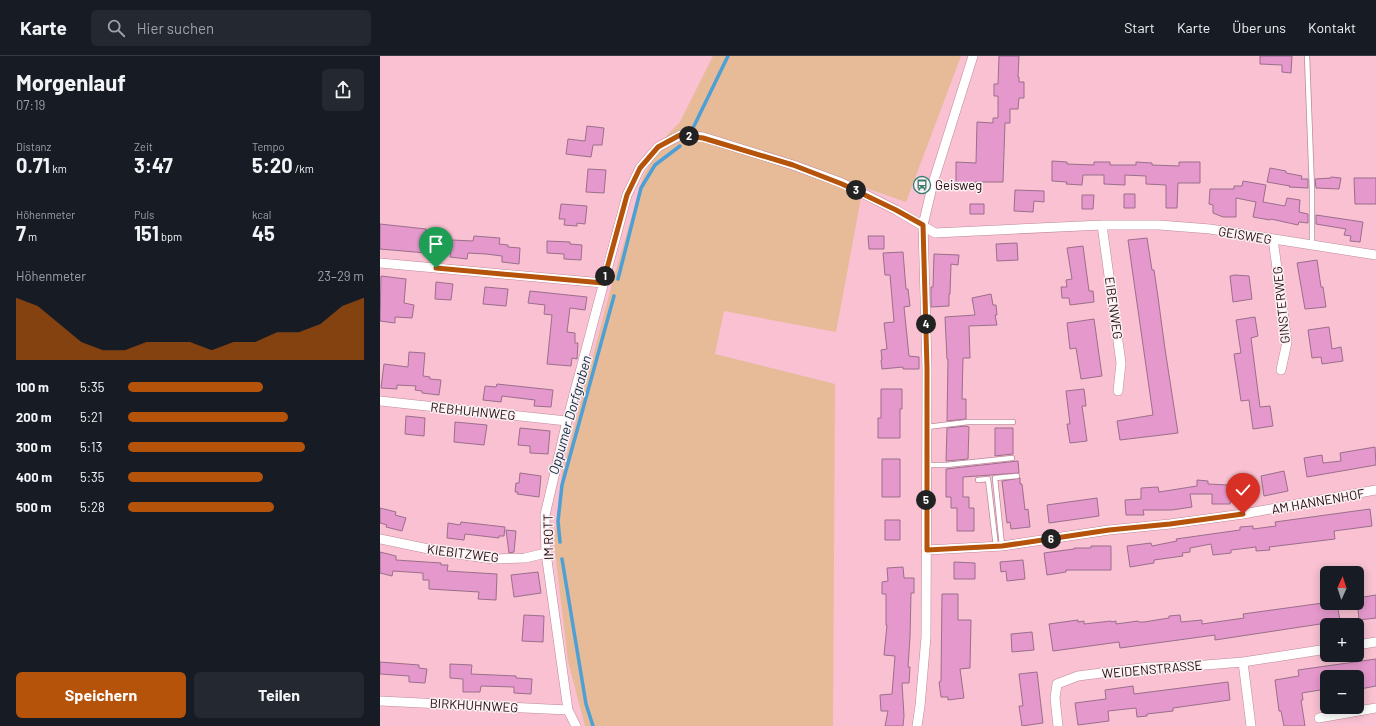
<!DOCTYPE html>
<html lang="de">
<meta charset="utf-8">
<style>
body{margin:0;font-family:Barlow,sans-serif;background:#242831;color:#f1f3f6;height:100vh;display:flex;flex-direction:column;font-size:15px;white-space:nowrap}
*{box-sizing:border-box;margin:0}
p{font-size:13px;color:#9ea1a6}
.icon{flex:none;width:22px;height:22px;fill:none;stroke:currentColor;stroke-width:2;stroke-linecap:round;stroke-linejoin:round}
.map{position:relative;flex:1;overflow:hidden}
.panel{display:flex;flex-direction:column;background:#171b24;width:380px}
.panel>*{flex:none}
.needle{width:26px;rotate:3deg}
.buttons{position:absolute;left:940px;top:510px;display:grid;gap:8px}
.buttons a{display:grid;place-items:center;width:44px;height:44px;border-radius:6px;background:#171b24;box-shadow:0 2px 10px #0003;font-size:20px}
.pin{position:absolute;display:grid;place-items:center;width:34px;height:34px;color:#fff;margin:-41px -17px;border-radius:50% 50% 50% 0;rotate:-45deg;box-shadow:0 0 4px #0007}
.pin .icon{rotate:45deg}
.km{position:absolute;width:20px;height:20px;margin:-10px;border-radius:50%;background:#222;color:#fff;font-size:11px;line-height:20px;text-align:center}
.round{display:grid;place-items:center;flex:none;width:42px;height:42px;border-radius:6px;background:#242831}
.headline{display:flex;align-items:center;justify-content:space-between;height:68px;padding:0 16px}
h1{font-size:22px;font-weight:700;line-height:30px}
.stats{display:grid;grid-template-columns:repeat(3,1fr);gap:6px;height:68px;padding:4px 16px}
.stats div{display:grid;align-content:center}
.stats b{font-size:20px;font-weight:700}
.stats small{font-size:11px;font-weight:400}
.stats p{font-size:11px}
.chart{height:112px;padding:8px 16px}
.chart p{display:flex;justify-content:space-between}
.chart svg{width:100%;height:72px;margin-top:4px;fill:#b45309;opacity:.7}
.action{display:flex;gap:8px;margin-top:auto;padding:8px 16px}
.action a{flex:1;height:46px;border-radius:6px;background:#b45309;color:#fff;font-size:16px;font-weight:700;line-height:46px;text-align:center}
.action a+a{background:#242831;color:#f1f3f6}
ul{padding:0 16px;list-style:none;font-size:13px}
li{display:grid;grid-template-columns:64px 48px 1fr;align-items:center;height:30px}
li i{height:10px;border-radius:5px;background:#b45309}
header{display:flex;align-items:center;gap:24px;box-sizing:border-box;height:56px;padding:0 20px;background:#171b24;border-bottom:1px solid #363941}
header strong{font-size:19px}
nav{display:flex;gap:22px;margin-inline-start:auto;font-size:14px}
.search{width:280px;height:36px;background:#242831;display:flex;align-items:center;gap:10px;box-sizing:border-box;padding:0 14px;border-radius:6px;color:#9ea1a6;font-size:15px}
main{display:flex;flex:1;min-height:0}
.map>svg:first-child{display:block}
.green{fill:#e7ba98}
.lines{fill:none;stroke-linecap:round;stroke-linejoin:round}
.stream{stroke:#4da0d5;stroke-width:3.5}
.building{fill:#e598cc;stroke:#9a6f8b}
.service-casing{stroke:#be8a99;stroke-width:6}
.minor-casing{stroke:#be8a99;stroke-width:10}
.service{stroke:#fff;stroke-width:4.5}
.minor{stroke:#fff;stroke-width:9}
.route-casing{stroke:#fff;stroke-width:8}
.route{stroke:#b45309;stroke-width:5}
.labels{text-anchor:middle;stroke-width:3;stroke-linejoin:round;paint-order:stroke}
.poi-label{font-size:13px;fill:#200d13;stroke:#fcf0f3;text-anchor:start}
.street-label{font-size:13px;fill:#200d13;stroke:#fcf0f3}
.water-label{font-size:14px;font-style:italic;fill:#0c3147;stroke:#fcf0f3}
</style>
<header>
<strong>Karte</strong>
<div class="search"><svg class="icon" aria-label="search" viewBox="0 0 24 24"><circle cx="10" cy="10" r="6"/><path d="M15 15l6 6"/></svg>Hier suchen</div>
<nav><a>Start</a><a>Karte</a><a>Über uns</a><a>Kontakt</a></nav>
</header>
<main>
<section class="panel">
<div class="headline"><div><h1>Morgenlauf</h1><p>07:19</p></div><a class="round"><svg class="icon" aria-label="share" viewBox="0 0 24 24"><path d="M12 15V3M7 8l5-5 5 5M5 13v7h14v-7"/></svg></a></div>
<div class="stats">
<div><p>Distanz</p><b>0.71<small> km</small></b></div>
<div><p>Zeit</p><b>3:47</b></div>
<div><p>Tempo</p><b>5:20<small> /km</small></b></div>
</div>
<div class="stats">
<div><p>Höhenmeter</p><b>7<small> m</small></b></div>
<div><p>Puls</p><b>151<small> bpm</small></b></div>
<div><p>kcal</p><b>45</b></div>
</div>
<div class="chart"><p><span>Höhenmeter</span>23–29 m</p>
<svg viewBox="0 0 160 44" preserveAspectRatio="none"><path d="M0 44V6L10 11L20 22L30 33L40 38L50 38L60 33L70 33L80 33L90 38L100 33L110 33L120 27L130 27L140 22L150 11L160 6V44z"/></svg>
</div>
<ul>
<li><b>100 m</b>5:35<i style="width:57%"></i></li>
<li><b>200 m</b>5:21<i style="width:68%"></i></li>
<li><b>300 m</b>5:13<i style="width:75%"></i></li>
<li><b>400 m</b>5:35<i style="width:57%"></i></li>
<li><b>500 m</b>5:28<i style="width:62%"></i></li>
</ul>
<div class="action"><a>Speichern</a><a>Teilen</a></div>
</section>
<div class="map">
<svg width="996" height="670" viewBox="0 0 996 670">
<rect width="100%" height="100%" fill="#f9c1d1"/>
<path class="green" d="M 333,0 L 581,0 L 526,146 L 483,131 L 456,276 L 344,255 L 335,298 L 455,328 L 453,670 L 205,670 L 188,605 L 174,487 L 182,417 L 232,228 L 263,121 L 287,79 L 300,66 Z"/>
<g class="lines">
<path class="stream" d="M 314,70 L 348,0
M 238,223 L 261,132 L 275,109 L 300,90
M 180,486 L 178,465 L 182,429 L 234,240
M 182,503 L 206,648 L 213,670"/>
</g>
<path class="building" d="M 619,0 L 639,0 L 638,21 L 639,21 L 639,26 L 644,26 L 644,42 L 639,42 L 638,53 L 630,53 L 630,67 L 625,67 L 623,126 L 595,126 L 595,128 L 576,127 L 576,106 L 596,107 L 597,66 L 613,67 L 613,62 L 618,62 L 618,40 L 614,40 L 614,28 L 618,28 Z
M 880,0 L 912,0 L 911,17 L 902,16 L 902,9 L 880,8 Z
M 207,70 L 224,72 L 222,89 L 213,89 L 211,101 L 186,98 L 188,83 L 205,85 Z
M 672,105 L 687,106 L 687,108 L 714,109 L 714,106 L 730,106 L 730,109 L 756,109 L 756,106 L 772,107 L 772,109 L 799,110 L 799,106 L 820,106 L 820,127 L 798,127 L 797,152 L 786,152 L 786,129 L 766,128 L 766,120 L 745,119 L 745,129 L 724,128 L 724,119 L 703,119 L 702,129 L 686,128 L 687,126 L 672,125 Z
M 890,112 L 906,115 L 906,117 L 922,120 L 921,123 L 928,123 L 928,132 L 909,131 L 910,130 L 887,126 Z
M 208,113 L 226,114 L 224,137 L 206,136 Z
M 951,121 L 961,122 L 959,133 L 936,132 L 935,123 L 951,122 Z
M 974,122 L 996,122 L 996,148 L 975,148 Z
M 863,125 L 886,129 L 883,146 L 905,150 L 907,142 L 920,144 L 919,156 L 928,158 L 928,167 L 919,166 L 918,169 L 891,163 L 890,164 L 873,161 L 876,146 L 856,142 L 856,161 L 843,161 L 833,157 L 833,149 L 829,148 L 830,133 L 854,133 L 854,130 L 862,130 Z
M 635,134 L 664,135 L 664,146 L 654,145 L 653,156 L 634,155 Z
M 744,138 L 755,138 L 755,152 L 744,152 Z
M 702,139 L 714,139 L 713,153 L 702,153 Z
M 181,148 L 207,150 L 205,168 L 197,167 L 197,170 L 184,169 L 185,163 L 179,163 Z
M 590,148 L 604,148 L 604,158 L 590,158 Z
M 936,159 L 983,166 L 980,186 L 970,185 L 971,180 L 964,179 L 966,173 L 936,168 Z
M 0,168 L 46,173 L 45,181 L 48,181 L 46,197 L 0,193 Z
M 94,180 L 120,182 L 119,188 L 128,189 L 128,191 L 140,192 L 139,208 L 122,206 L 122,200 L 106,198 L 88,197 L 87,203 L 70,201 L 72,184 L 93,185 Z
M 488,180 L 504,180 L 504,193 L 489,193 Z
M 767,182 L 772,214 L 774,214 L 778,241 L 785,293 L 798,377 L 740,384 L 737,365 L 773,359 L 748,184 Z
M 167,185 L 190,186 L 190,188 L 202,189 L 201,204 L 184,203 L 184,198 L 167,197 Z
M 637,187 L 638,204 L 617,205 L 616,188 Z
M 703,190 L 709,235 L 713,235 L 714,246 L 690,249 L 689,242 L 682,242 L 681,231 L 687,231 L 686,224 L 692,223 L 687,192 Z
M 523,196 L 526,233 L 528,233 L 530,250 L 524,251 L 529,300 L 539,301 L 539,313 L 523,313 L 523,311 L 502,313 L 501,304 L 502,304 L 501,294 L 507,293 L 504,267 L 514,266 L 510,219 L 505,219 L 503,197 Z
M 554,198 L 579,199 L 578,209 L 571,208 L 570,238 L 569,238 L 569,250 L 551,251 L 551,231 L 553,231 Z
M 937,204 L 941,231 L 943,231 L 946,251 L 925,253 L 917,207 Z
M 855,219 L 869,220 L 872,243 L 853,246 L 850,220 Z
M 1,220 L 26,223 L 24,247 L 34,249 L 32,262 L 15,261 L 15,267 L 0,265 Z
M 56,226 L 73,228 L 71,244 L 55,243 Z
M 105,231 L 128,233 L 126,250 L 103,248 Z
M 150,235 L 207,241 L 205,254 L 190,252 L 187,276 L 195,277 L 195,287 L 198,287 L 197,303 L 192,302 L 191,310 L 167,308 L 172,259 L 164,258 L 165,249 L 148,247 Z
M 611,238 L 613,249 L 616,249 L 617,259 L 615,259 L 617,269 L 589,270 L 590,302 L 583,302 L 582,343 L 586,343 L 586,363 L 567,365 L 568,303 L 567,303 L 565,261 L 595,259 L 592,242 Z
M 875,261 L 878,280 L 871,282 L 880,351 L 890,350 L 893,370 L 873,373 L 869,344 L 861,345 L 854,298 L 861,297 L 856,264 Z
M 714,263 L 722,320 L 701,323 L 696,292 L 690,293 L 687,267 Z
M 949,271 L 952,293 L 961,291 L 963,305 L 942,308 L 941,301 L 932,302 L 928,274 Z
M 29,296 L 45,297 L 43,320 L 50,321 L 50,323 L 61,324 L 59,339 L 42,337 L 42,335 L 35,334 L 36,330 L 17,329 L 17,333 L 1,332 L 4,308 L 28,311 Z
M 117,328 L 173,334 L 171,351 L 154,350 L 155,344 L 122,340 L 121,346 L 103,344 L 105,330 L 116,331 Z
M 501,333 L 522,333 L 522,353 L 520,353 L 520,382 L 498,382 L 498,362 L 501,362 Z
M 704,333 L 706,350 L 702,350 L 707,385 L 690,387 L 687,368 L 690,368 L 686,335 Z
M 26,360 L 45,362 L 44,380 L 25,378 Z
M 75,366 L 107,369 L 104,389 L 74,386 Z
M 586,370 L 589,371 L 588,403 L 566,405 L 567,372 Z
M 140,372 L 170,375 L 168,398 L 150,397 L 150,390 L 138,389 Z
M 615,372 L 633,372 L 633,398 L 615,400 Z
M 995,391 L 996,409 L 927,421 L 924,402 L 942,399 L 943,407 L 961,405 L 960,397 Z
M 502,403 L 520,403 L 520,441 L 502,441 Z
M 638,405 L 639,417 L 583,421 L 583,441 L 589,441 L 589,452 L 594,452 L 594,475 L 577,475 L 577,452 L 571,452 L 571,441 L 566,441 L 566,413 Z
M 904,415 L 908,435 L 884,440 L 881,420 Z
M 140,417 L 161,420 L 159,441 L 137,438 L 138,436 L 135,436 L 136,427 L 139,427 Z
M 640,422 L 640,428 L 642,428 L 645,454 L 648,453 L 650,471 L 631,473 L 630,466 L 627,467 L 622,425 Z
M 817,424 L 828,425 L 828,428 L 868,430 L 868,442 L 851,442 L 850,448 L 832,448 L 832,438 L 810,438 L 812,451 L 792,454 L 763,454 L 764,459 L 746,459 L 745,444 L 761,443 L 761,432 L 778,431 L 779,436 L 817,430 Z
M 717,442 L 719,460 L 669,467 L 667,449 Z
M 0,452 L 16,456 L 15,459 L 26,462 L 22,475 L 6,471 L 7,469 L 0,467 Z
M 990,453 L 992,470 L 954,475 L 955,483 L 889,491 L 890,494 L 876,495 L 876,491 L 851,494 L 851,497 L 833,499 L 831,488 L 810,492 L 810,496 L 802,497 L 803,500 L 774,504 L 774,507 L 750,511 L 747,490 L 771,487 L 772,490 L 797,485 L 796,483 L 860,474 L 860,471 L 873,470 L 873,473 L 896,470 L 895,466 Z
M 505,464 L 520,464 L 520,484 L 505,484 Z
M 81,466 L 125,471 L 124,480 L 119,480 L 119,482 L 85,478 L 84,484 L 67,482 L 68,467 L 80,469 Z
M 126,474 L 136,475 L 134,496 L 129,497 Z
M 711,490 L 731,490 L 731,514 L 686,514 L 686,516 L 667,519 L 664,497 L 694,493 L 694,492 L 711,492 Z
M 0,496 L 16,500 L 16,504 L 61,507 L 61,509 L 68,509 L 67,515 L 117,518 L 116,544 L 98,543 L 99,536 L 49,533 L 49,524 L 43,524 L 43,517 L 13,515 L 12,520 L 0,517 Z
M 643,504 L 645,523 L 627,525 L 626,515 L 621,516 L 620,506 Z
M 574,506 L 595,507 L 595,523 L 574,523 Z
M 523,511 L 524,522 L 534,522 L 534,537 L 531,537 L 530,581 L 528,611 L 530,611 L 529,627 L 522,627 L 524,660 L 523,670 L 505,670 L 508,655 L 501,655 L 500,639 L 512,638 L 515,600 L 504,599 L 507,569 L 506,569 L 506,538 L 502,538 L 502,526 L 508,525 L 507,512 Z
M 158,516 L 161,537 L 134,541 L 131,519 Z
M 562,538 L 578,538 L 578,564 L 591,564 L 590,612 L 580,613 L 584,642 L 568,644 L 568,641 L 561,641 L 559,626 L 561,625 Z
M 996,539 L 996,562 L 979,564 L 977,542 Z
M 943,547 L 957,547 L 960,565 L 835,584 L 835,579 L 740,592 L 739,586 L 673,595 L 669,568 L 698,564 L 698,566 L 704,565 L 704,568 L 731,565 L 731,566 L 736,565 L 736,568 L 758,565 L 759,566 L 764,566 L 789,562 L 789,560 L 800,559 L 801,566 L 822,564 L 822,568 L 864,562 L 863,558 Z
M 144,559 L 164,560 L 163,586 L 142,585 Z
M 652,576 L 654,594 L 632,596 L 631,578 Z
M 996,603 L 996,630 L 980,633 L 977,621 L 947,621 L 947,628 L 945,628 L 946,633 L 922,637 L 923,644 L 921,644 L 925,670 L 904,670 L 901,655 L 899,655 L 895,624 L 919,620 L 918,614 Z
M 0,606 L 39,609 L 39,612 L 47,613 L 45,627 L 29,626 L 29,620 L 0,618 Z
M 70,608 L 92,609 L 91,618 L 136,620 L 136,622 L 152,623 L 151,638 L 134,637 L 134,631 L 101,630 L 100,636 L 83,636 L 83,623 L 70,622 Z
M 657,616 L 663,667 L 642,670 L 639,650 L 643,650 L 639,618 Z
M 848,626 L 850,644 L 793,652 L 793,655 L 767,658 L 767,660 L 757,661 L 756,652 L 728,655 L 729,665 L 698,669 L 695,647 L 726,643 L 725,634 L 753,630 L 754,638 Z"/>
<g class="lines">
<g class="service-casing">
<path id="service" d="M 927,0 L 932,134 L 932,189
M 547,371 L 588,366 L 633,366
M 546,409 L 566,409 L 632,402
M 598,424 L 608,423 L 616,491
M 622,490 L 615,422 L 637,420"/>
</g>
<g class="minor-casing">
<path id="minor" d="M 722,169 L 741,307 L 738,335
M 893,183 L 907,286 L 901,314
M 0,207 L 223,227
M 0,345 L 187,365
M 0,483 L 63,496 L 113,503 L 145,502 L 166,497
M 547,494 L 622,490 L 729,474 L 790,468 L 863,458 L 996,434
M 977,589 L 996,586
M 0,645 L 188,654
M 939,662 L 996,652
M 196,670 L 188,654 L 166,497 L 165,459 L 187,365 L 247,139 L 260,112 L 278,91 L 301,79 L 323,81 L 413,109 L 462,127 L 516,154 L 555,177 L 722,169 L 779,169 L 830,173 L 996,199
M 537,670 L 540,650 L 546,581 L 547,312 L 543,169 L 553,127 L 593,0
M 678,670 L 675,642 L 677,628 L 698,620 L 769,611 L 813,610 L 863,606
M 871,670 L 863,606 L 947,593"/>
</g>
<use href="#service" class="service"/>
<use href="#minor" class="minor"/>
</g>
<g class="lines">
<g class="route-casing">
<path id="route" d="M 56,212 L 223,227 L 247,139 L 260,112 L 278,91 L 300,79 L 323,82 L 413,109 L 462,128 L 516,154 L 543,169 L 547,312 L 547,494 L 622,490 L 729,474 L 790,468 L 863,458"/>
</g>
<use href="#route" class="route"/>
</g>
<defs>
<g id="bus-ring" transform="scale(0.9)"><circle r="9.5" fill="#fcf0f3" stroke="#397d70" stroke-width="1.5"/><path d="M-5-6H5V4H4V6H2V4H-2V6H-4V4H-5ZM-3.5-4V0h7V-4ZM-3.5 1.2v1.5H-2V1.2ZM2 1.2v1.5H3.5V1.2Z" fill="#397d70"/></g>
</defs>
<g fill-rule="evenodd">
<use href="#bus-ring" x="542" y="129"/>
</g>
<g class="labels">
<g class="poi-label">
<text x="555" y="134">Geisweg</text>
</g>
<g class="street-label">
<text transform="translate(865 179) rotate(9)" y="5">GEISWEG</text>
<text transform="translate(901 249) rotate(-96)" y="5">GINSTERWEG</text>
<text transform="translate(734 252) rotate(82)" y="5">EIBENWEG</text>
<text transform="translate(93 355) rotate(6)" y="5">REBHUHNWEG</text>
<text transform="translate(938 445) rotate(-10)" y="5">AM HANNENHOF</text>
<text transform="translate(168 481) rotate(-91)" y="5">IM ROTT</text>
<text transform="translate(83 497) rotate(7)" y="5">KIEBITZWEG</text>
<text transform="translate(772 613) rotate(-5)" y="5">WEIDENSTRASSE</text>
<text transform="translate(94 649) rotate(3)" y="5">BIRKHUHNWEG</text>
</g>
<g class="water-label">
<text transform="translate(190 359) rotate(-74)" y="5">Oppumer Dorfgraben</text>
</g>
</g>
</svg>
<div class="buttons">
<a><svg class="needle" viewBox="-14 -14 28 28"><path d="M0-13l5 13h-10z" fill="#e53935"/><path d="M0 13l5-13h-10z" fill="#9ea1a6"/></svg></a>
<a>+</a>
<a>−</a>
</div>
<div class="pin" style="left:56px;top:212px;background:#1e9e55"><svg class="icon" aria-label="arrive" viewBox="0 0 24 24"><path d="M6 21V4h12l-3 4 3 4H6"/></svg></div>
<div class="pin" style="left:863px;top:458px;background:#d93025"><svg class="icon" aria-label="check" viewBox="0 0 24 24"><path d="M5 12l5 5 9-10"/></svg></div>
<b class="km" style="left:225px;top:220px">1</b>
<b class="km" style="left:309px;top:80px">2</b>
<b class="km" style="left:476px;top:134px">3</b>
<b class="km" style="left:546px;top:268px">4</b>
<b class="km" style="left:546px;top:444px">5</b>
<b class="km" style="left:671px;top:483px">6</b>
</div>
</main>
